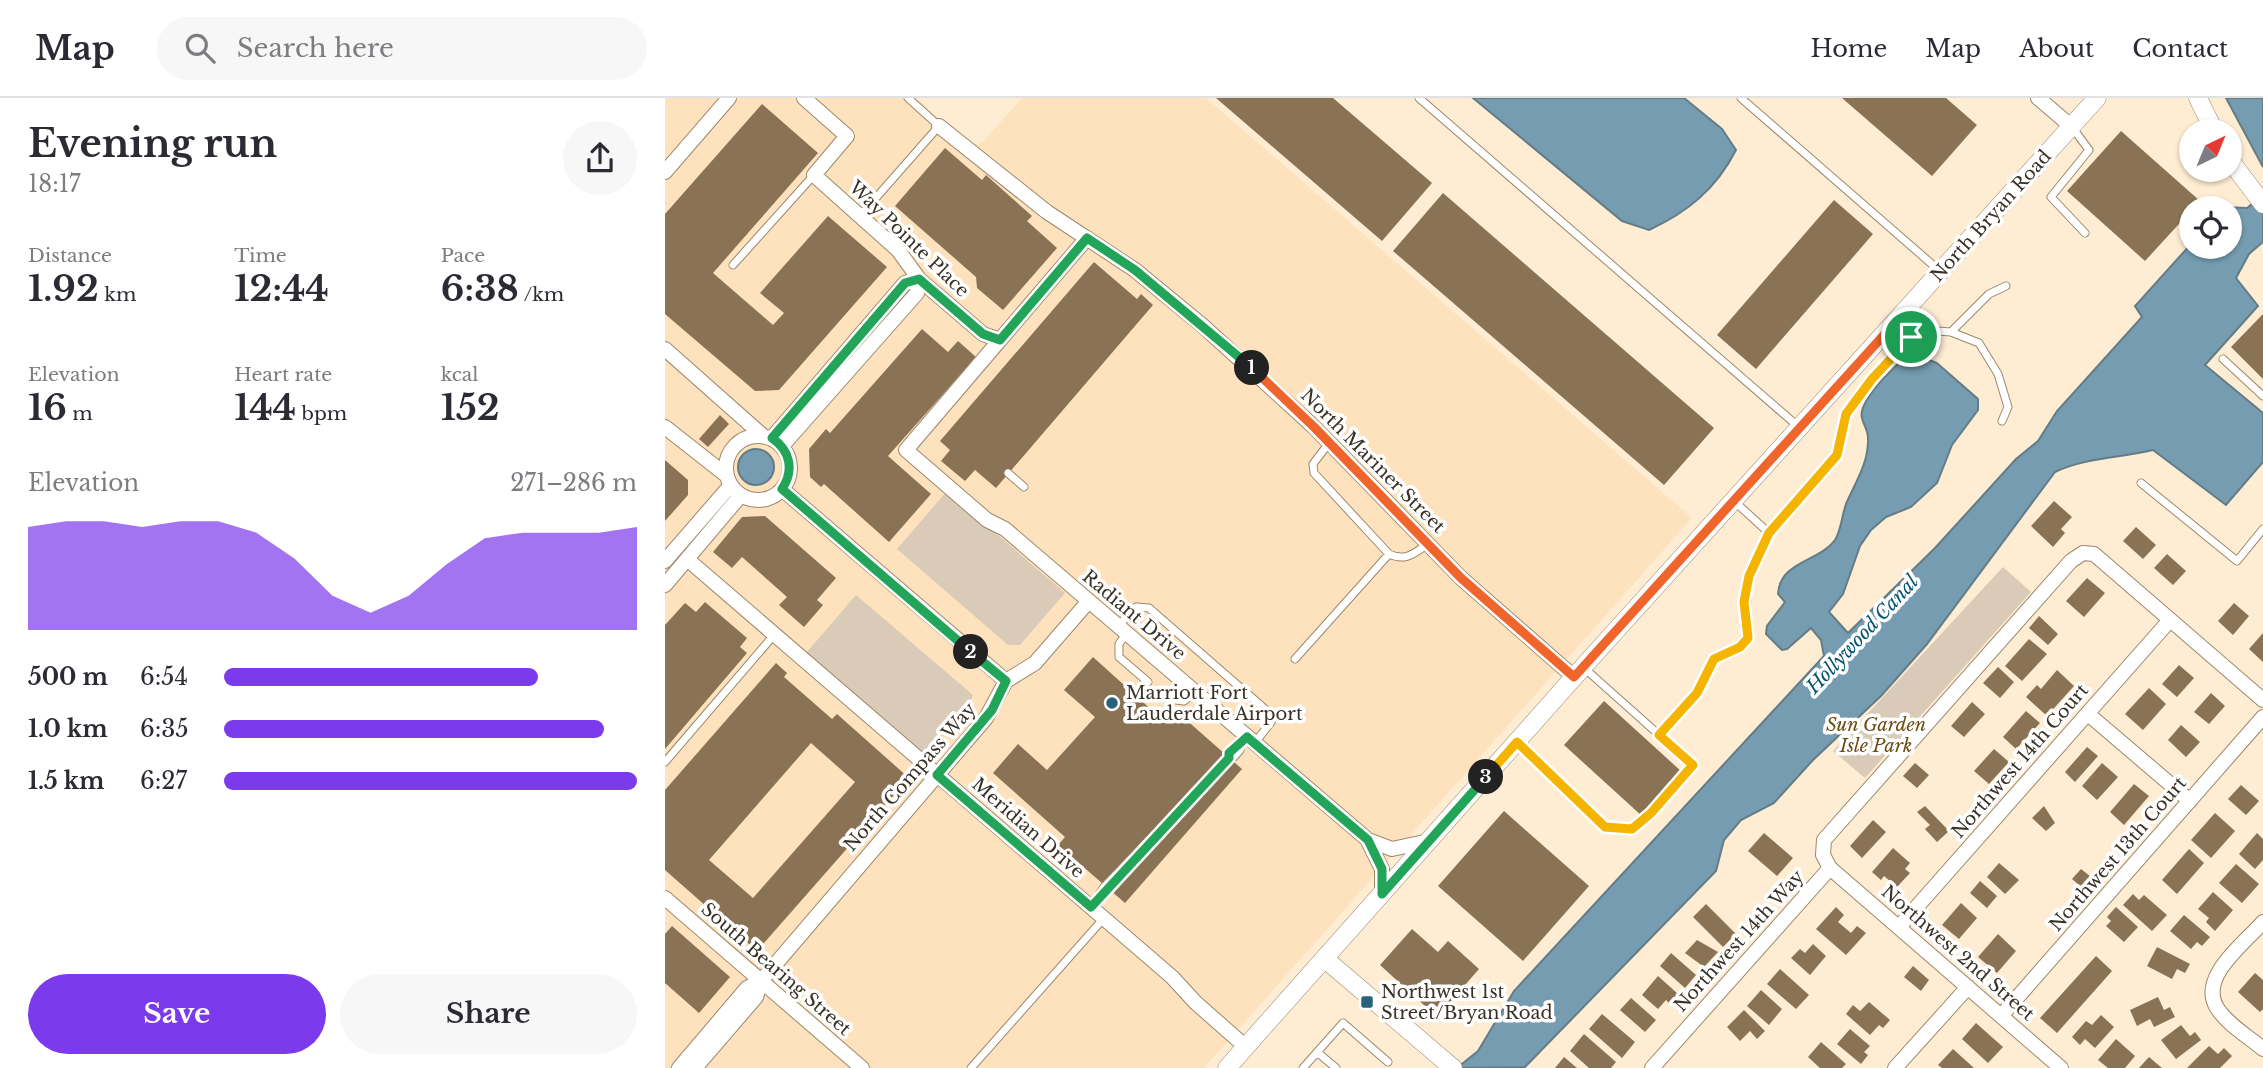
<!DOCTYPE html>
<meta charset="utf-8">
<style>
body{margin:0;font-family:"Libre Baskerville",serif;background:#f7f7f7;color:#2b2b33;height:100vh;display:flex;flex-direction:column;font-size:26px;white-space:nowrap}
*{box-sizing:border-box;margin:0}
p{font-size:23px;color:#7c7c81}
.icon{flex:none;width:38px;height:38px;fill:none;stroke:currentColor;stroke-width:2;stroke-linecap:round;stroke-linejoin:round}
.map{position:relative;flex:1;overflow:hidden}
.details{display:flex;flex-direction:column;background:#fff;width:665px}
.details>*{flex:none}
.needle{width:46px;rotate:43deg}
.tools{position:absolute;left:1514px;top:21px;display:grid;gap:14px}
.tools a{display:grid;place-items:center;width:63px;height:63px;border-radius:50%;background:#fff;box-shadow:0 2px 5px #0004;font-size:35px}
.pin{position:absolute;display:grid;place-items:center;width:60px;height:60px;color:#fff;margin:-30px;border:4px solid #fff;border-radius:50%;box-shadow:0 2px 7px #0007}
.km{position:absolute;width:35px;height:35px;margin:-18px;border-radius:50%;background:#222;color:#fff;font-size:19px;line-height:35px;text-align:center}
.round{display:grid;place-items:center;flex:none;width:74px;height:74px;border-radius:37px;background:#f7f7f7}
.headline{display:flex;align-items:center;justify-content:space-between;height:119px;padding:0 28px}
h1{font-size:38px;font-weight:800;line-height:52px}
.stats{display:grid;grid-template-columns:repeat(3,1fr);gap:10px;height:119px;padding:7px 28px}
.stats div{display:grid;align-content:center}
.stats b{font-size:35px;font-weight:800}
.stats small{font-size:19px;font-weight:400}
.stats p{font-size:19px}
.chart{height:196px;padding:14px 28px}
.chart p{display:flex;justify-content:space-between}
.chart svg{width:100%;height:126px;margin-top:7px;fill:#7c3aed;opacity:.7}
.button{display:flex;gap:14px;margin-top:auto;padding:14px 28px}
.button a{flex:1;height:80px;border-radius:42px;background:#7c3aed;color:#fff;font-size:28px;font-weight:800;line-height:80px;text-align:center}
.button a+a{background:#f7f7f7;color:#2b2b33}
ul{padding:0 28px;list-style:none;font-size:23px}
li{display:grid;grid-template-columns:112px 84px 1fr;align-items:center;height:52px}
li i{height:18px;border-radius:9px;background:#7c3aed}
header{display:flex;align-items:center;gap:42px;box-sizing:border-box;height:98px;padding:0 35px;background:#fff;border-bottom:2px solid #e1e1e2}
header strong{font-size:33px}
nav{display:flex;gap:38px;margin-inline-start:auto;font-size:24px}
.search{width:490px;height:63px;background:#f7f7f7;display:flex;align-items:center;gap:18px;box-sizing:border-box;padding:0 24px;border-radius:38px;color:#7c7c81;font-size:26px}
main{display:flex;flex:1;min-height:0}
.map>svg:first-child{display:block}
.built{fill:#fee2bd}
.green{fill:#d9cbb7}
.water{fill:#759cb0;stroke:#637c86;stroke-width:2}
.building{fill:#897354;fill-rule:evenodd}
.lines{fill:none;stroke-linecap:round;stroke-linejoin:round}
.service-casing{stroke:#9c886b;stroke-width:9}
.minor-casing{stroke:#9c886b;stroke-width:16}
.tertiary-casing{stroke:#9c886b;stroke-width:19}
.service{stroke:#fff;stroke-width:7}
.minor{stroke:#fff;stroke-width:14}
.tertiary{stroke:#fff;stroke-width:18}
.split-1-casing{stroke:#fff;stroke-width:14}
.split-2-casing{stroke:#fff;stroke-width:14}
.split-3-casing{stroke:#fff;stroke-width:14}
.split-4-casing{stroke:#fff;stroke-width:14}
.split-1{stroke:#f0652b;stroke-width:9}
.split-2{stroke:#22a559;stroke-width:9}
.split-3{stroke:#22a559;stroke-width:9}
.split-4{stroke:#f5b400;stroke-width:9}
.poi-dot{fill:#2a627c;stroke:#fff;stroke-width:2.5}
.labels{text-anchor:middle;stroke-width:7;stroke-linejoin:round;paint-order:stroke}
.street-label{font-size:18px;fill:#393125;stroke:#fff}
.poi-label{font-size:18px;fill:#393125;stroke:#fff;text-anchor:start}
.park-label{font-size:18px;font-style:italic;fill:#6c4b13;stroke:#fff}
.water-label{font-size:19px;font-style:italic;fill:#055471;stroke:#fff}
</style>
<header>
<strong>Map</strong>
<div class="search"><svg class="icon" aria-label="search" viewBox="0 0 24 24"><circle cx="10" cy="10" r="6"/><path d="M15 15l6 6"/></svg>Search here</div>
<nav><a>Home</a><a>Map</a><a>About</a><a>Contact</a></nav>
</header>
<main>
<section class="details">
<div class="headline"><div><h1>Evening run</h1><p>18:17</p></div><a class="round"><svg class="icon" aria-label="share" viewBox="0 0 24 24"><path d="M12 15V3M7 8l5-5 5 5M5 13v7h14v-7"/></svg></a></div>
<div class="stats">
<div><p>Distance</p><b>1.92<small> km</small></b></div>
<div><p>Time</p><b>12:44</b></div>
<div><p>Pace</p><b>6:38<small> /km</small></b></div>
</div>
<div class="stats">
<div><p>Elevation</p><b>16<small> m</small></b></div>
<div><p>Heart rate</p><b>144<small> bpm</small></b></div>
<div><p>kcal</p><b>152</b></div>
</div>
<div class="chart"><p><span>Elevation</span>271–286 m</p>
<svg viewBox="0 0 160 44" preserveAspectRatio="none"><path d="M0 44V8L10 6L20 6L30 8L40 6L50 6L60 10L70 19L80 32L90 38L100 32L110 21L120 12L130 10L140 10L150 10L160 8V44z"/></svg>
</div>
<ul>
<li><b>500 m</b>6:54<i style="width:76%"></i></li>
<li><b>1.0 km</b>6:35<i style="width:92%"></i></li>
<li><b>1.5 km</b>6:27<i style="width:100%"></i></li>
</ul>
<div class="button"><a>Save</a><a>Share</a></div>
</section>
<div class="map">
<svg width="1598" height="970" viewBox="0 0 1598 970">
<rect width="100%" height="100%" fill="#feecd3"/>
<path class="built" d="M 0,0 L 252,0 L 302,48 L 317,45 L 357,0 L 541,0 L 1027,420 L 539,970 L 0,970 Z"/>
<path class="green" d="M 282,393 L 400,495 L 355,547 L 343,547 L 232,451 Z
M 1338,469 L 1366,494 L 1200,680 L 1168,653 Z
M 191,497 L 308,597 L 303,608 L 261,657 L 142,554 Z"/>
<path class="water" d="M 808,0 L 1019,0 L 1057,31 L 1071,52 C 1051,91 1023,114 984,132 L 957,123 Z
M 1561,0 L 1598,0 L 1598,69 Z
M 1598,97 L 1598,144 L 1584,156 L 1571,180 L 1593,208 L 1540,267 L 1598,315 L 1598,364 L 1561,407 L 1488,352 C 1455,360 1419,360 1390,374 L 1262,546 L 1216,598 L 1148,662 L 1109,705 L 1076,722 L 1059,742 L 1051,773 L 860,969 L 792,970 L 813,953 L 849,893 L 1159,558 L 1156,542 L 1146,530 L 1122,551 L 1117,552 L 1101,536 L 1102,528 L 1120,504 L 1113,496 C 1115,463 1154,464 1170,442 C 1176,433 1177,417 1181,406 C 1190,385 1204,365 1203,340 C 1203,328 1193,322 1198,310 C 1204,293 1233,263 1248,255 L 1272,265 L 1313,301 L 1313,312 L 1287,347 L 1272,385 L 1246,409 L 1221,419 L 1206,432 L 1195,448 L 1178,496 L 1164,514 L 1183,535 L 1270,450 L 1351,361 L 1373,343 L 1392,313 L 1477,219 L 1470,208 L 1526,146 L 1526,149 L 1564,149 L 1564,110 L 1559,109 L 1582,110 Z
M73 369a18 18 0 1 1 36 0a18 18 0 1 1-36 0Z"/>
<path class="building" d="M 551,0 L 668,0 L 767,85 L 717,143 Z
M 1177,0 L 1281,0 L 1312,27 L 1267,78 Z
M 97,6 L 153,55 L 48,175 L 108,227 L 119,215 L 95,195 L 163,118 L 222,169 L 114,292 L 90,293 L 0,216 L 0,116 Z
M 1456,33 L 1535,103 L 1480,163 L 1402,93 Z
M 280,50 L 317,82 L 321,77 L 367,118 L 362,123 L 392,150 L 338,212 L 312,190 L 311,179 L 230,108 Z
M 778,95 L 1049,330 L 999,387 L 728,153 Z
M 1169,102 L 1208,136 L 1091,271 L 1052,237 Z
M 429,164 L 472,201 L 476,196 L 488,207 L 331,390 L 310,372 L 300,383 L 276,363 L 285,352 L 275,343 Z
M 1598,216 L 1598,281 L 1566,249 Z
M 257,231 L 283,254 L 293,243 L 311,259 L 223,358 L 266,396 L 224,444 L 159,386 L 156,389 L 145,379 L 144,351 L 161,331 L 165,335 Z
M 55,317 L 64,326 L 43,349 L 34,341 Z
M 0,362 L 23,382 L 23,397 L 0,423 Z
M 1389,403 L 1407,419 L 1396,431 L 1400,435 L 1388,449 L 1366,428 Z
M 100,418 L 171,480 L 152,502 L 158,507 L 139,529 L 114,507 L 122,499 L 77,459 L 67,470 L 48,454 L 77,419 Z
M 1471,429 L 1491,447 L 1478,461 L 1458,443 Z
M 1502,456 L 1521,473 L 1508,487 L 1489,470 Z
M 1422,480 L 1440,495 L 1419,519 L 1401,503 Z
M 40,504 L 82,540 L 75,549 L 82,555 L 0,651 L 0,527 L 20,505 L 31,514 Z
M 1569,505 L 1584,518 L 1568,537 L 1553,523 Z
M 1374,518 L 1393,536 L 1383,547 L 1364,530 Z
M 1598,535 L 1598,564 L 1584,551 Z
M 1364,541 L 1382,556 L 1357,583 L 1340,568 Z
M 428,559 L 500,624 L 510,612 L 577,671 L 460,805 L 393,747 L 400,739 L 328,675 L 353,646 L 382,672 L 430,619 L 399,592 Z
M 111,565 L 122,575 L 119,579 L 167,621 L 172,616 L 244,680 L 92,853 L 0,772 L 0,692 ZM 146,645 L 190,684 L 88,800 L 44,762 Z
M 1514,567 L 1529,580 L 1512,599 L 1497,586 Z
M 1333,569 L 1349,584 L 1335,600 L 1318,585 Z
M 1392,572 L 1409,588 L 1382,618 L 1361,599 L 1372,587 L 1376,591 Z
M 1484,590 L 1501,606 L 1478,632 L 1460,616 Z
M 1546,595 L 1560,608 L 1544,626 L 1529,614 Z
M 939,603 L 1017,674 L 977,718 L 899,647 Z
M 1307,604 L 1320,616 L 1299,639 L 1286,628 Z
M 1361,613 L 1375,625 L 1351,651 L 1338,639 Z
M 1516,627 L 1535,644 L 1521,659 L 1503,642 Z
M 1422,649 L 1433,658 L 1410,684 L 1400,674 Z
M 1329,651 L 1344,664 L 1324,686 L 1309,673 Z
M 1250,665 L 1264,677 L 1252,690 L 1238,678 Z
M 1437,665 L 1453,679 L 1432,702 L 1417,688 Z
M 1469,686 L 1484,698 L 1459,727 L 1445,714 Z
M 1576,687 L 1594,703 L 1581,717 L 1563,701 Z
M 1260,708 L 1284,733 L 1272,744 L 1260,731 L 1265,727 L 1252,714 Z
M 1379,708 L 1390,725 L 1381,733 L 1367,720 Z
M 839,713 L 924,788 L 858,863 L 773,788 Z
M 1550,715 L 1570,733 L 1546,760 L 1526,742 Z
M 1208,722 L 1221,734 L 1197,760 L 1185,748 Z
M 1099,735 L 1128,760 L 1112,778 L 1083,753 Z
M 1592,735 L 1598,741 L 1598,762 L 1590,771 L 1574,756 Z
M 1228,750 L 1245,765 L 1240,771 L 1245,775 L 1232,789 L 1219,778 L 1216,782 L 1207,774 Z
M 1524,751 L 1539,765 L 1512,796 L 1497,782 Z
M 1334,765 L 1354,782 L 1340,796 L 1322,779 Z
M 1571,766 L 1594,786 L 1577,805 L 1554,785 Z
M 1416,771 L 1430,782 L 1421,793 L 1407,781 Z
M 1315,783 L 1332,798 L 1322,810 L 1305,795 Z
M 1548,794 L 1568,812 L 1550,833 L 1541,824 L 1544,820 L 1533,811 Z
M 1468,796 L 1474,802 L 1479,797 L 1502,817 L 1487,833 L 1458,807 Z
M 1296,805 L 1312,820 L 1294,841 L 1277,827 Z
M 1041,806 L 1071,836 L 1058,849 L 1028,819 Z
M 1171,809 L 1179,817 L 1173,824 L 1186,835 L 1192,828 L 1201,835 L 1181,857 L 1151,831 Z
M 1451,809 L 1473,829 L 1459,844 L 1441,828 L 1446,823 L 1442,819 Z
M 1519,817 L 1545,839 L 1537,848 L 1532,844 L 1526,851 L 1505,833 Z
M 7,828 L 65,879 L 34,915 L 0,885 L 0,836 Z
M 747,831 L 773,854 L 783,843 L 814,871 L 772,919 L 715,867 Z
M 1333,836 L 1351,853 L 1332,875 L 1313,859 Z
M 1032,842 L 1053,854 L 1039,869 L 1020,855 Z
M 1148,846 L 1161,858 L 1145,877 L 1126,860 L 1135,851 L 1140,855 Z
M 1492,849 L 1525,866 L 1520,875 L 1512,871 L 1507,881 L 1482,868 Z
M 1006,855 L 1031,877 L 1020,890 L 995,868 Z
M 1431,858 L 1447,873 L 1392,935 L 1375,920 Z
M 1248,868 L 1264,882 L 1256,893 L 1239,879 Z
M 1115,871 L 1144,897 L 1131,911 L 1102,886 Z
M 1590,875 L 1598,882 L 1598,911 L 1595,914 L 1573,894 Z
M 993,878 L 1013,896 L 1005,906 L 1001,902 L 993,911 L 977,897 Z
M 1096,892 L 1117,911 L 1104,927 L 1082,908 Z
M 1493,899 L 1499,912 L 1505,909 L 1510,919 L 1489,929 L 1485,921 L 1472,928 L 1465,912 Z
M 966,900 L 991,922 L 980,934 L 955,912 Z
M 1204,904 L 1225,922 L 1218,930 L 1214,927 L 1205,937 L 1181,916 L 1188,907 L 1195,913 Z
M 1079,912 L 1100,933 L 1092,941 L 1085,933 L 1075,943 L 1062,929 Z
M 937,916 L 970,944 L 957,960 L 924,931 Z
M 1436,917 L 1449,929 L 1430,950 L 1420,941 L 1415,947 L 1407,939 L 1421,923 L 1427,927 Z
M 1311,925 L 1338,949 L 1323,965 L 1297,941 Z
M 1516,927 L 1525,938 L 1530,934 L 1536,942 L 1511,961 L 1496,942 Z
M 1185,931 L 1205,948 L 1199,954 L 1203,957 L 1196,966 L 1172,946 Z
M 919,936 L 951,964 L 946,970 L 924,970 L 905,953 Z
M 1451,941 L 1470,958 L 1460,970 L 1443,970 L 1433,962 Z
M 1156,944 L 1181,966 L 1177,970 L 1155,970 L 1143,959 Z
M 1544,948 L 1553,956 L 1559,950 L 1567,958 L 1555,970 L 1522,970 Z
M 1288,951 L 1309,970 L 1277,970 L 1273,967 Z
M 899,959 L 912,970 L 890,970 Z
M 1484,959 L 1497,970 L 1474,970 Z"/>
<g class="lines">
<g class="service-casing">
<path id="service" d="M 754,0 L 1135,330
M 1076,0 L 1276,174
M 1407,29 L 1424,52 L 1386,99 L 1420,135
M 195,118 L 274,28 L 243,0
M 68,167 L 149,77
M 1237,217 L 1258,232 L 1286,234 L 1314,245 L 1333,276 L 1343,309 L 1337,323
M 1286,234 L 1324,196 L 1341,188
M 1558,261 L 1598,298
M 664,345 L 648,366 L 649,375 L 724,456 C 741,464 749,455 763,446
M 343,375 L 359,389
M 1476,385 L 1572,463 L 1598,431
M 1069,403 L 1104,435 L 1172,357 L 1181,316 L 1207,280 L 1237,246 L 1258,232
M 453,528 L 471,509 L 484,510 L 601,612 L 606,624 L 589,646
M 461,536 L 454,546 L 454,559 L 483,584
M 630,561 L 724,456
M 502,601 L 519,603 L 529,593
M 994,637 L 1032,595 L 1049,561 L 1075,549 L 1083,540 C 1078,491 1084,479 1104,435
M 853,645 L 940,729 L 967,731 L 986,715 L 1028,667 L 918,569
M 564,660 L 564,655 L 582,639
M 0,664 L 109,537
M 426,809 L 439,789 L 564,660 L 569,659 L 575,652
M 652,954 L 671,970
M 306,970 L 439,820
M 638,970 L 678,925 L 723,964"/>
</g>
<g class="minor-casing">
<path id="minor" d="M 139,0 L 182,38 L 149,77 L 233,152 L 254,181 L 318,236 L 335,242
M 1373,0 L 1407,29
M 274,28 L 382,114 L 470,172 L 538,228 L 649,329 L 796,480 L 909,579
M 0,74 L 64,0
M 422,140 L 241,352 L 322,422 L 340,431 L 703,742 L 727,751 L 764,743
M 0,251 L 97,337
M 0,329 L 61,377
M61 370a32 32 0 1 1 64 0a32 32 0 1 1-64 0Z
M 107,340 L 240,185 L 254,181
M 117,348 L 252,195 L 254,181
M 117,391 L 341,583
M 22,461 L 507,879 L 531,905 L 581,949
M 0,463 L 65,388
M 0,487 L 76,397
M 1423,616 L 1525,703
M 703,743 L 717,771 L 717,796
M 1165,770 L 1396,970
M 0,800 L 197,970
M 1598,824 C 1579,846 1533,879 1552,910 C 1562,926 1584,939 1598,951
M 1234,829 L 1505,522
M 1336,918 L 1598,619
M 14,970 L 82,890 L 96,883 L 321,620 L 341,583 L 370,565 L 423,504
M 30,970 L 91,899 L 96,883
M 987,970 L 1165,770 L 1158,757 L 1159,742 L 1406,463 L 1418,455 L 1429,456 L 1598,602
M 1230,970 L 1303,889"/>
</g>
<g class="tertiary-casing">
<path id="tertiary" d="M 1533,0 L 1549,33
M 1564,61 L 1598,106
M 660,861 L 788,970
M 562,970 L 918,569 L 1432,0"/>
</g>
<use href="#service" class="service"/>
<use href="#minor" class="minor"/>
<use href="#tertiary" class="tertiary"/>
</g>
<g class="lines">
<g class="split-1-casing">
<path id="split-1" d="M 587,270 L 649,329 L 796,480 L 909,579 L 1237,217 L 1258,232 L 1246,239"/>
</g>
<g class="split-2-casing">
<path id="split-2" d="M 306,554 L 117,391 C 129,373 126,353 107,340 L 240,185 L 254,181 L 318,236 L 335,242 L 422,140 L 470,172 L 587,270"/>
</g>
<g class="split-3-casing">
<path id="split-3" d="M 306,554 L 341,583 L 327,612 L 272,677 L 426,809 L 564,660 L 564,655 L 582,639 L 703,742 L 717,771 L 717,796 L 821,679"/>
</g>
<g class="split-4-casing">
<path id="split-4" d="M 821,679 L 852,644 L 940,729 L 967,731 L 986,715 L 1028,667 L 994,637 L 1032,595 L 1049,561 L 1075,549 L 1083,540 L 1079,504 L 1084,478 L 1104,435 L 1172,357 L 1181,316 L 1207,281 L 1246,239"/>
</g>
<use href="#split-1" class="split-1"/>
<use href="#split-2" class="split-2"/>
<use href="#split-3" class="split-3"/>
<use href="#split-4" class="split-4"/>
</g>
<g class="poi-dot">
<circle cx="447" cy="605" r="7"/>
<rect x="695" y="897" width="14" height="14" rx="3.5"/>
</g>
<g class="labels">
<g class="street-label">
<text transform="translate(1326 118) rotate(-48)" y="6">North Bryan Road</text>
<text transform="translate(244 141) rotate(44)" y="6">Way Pointe Place</text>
<text transform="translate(708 363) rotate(45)" y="6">North Mariner Street</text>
<text transform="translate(469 517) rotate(40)" y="6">Radiant Drive</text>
<text transform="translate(1355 663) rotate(-49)" y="6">Northwest 14th Court</text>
<text transform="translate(245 679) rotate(-49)" y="6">North Compass Way</text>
<text transform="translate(363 730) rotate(41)" y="6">Meridian Drive</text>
<text transform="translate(1453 756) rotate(-49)" y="6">Northwest 13th Court</text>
<text transform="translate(1074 843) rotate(-48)" y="6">Northwest 14th Way</text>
<text transform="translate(1293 855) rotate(41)" y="6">Northwest 2nd Street</text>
<text transform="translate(111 871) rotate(41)" y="6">South Bearing Street</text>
</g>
<g class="poi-label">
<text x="461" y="601">Marriott Fort<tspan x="461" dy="21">Lauderdale Airport</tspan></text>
<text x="716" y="900">Northwest 1st<tspan x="716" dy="21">Street/Bryan Road</tspan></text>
</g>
<g class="park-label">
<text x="1211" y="633">Sun Garden<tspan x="1211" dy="21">Isle Park</tspan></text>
</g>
<g class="water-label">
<text transform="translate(1197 536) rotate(-47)" y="7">Hollywood Canal</text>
</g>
</g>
</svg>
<div class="tools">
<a><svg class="needle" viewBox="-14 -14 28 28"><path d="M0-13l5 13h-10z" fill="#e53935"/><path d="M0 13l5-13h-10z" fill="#7c7c81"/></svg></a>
<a><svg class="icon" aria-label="locate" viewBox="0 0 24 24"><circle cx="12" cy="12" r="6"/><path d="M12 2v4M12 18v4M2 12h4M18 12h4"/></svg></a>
</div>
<div class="pin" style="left:1246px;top:239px;background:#1e9e55"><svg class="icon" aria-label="arrive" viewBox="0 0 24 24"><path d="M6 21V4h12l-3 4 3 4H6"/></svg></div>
<b class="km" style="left:587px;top:270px">1</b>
<b class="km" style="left:306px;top:554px">2</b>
<b class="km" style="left:821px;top:679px">3</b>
</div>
</main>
